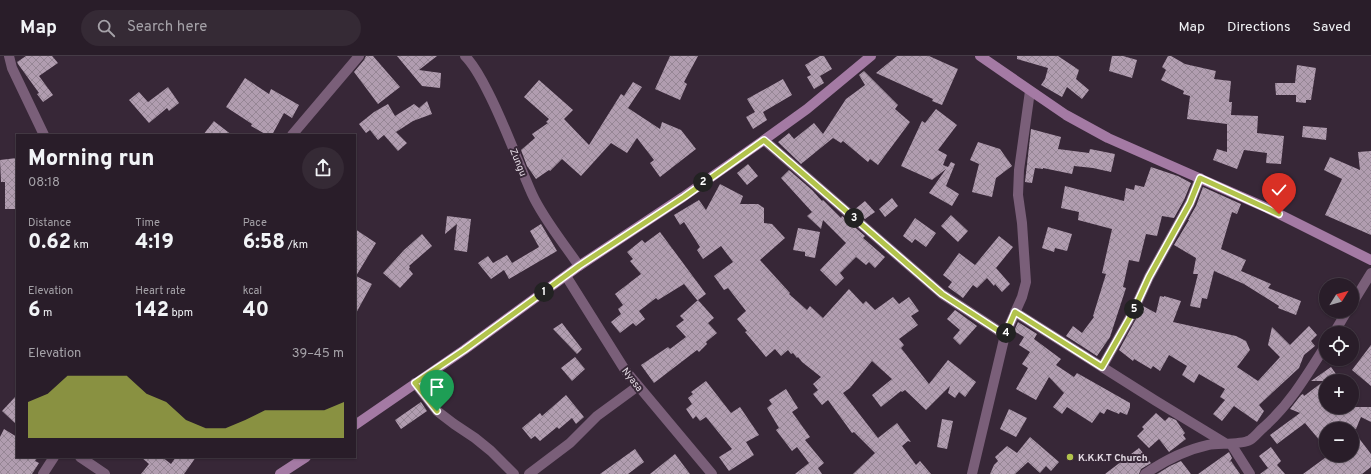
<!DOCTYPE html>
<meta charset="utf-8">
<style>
body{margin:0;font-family:Overpass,sans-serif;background:#352a35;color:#f1f3f6;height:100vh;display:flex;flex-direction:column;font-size:15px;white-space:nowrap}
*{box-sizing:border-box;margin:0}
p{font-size:13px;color:#a5a2a8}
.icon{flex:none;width:22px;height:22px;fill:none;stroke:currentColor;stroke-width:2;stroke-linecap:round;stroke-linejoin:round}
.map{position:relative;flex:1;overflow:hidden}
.side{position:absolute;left:16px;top:78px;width:340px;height:324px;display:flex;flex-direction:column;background:#291d29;border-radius:0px;box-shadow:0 1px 3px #0004,0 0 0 1px #453b46}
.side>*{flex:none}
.needle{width:26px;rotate:53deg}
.fabs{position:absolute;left:1319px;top:222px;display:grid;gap:8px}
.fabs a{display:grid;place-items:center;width:40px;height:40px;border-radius:50%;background:#291d29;box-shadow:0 1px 3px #0004,0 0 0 1px #453b46;font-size:20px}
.pin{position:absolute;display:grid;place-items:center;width:34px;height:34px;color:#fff;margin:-41px -17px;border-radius:50% 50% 50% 0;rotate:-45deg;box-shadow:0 0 4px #0007}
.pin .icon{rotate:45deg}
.km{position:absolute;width:20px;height:20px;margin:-10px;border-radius:50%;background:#222;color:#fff;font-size:11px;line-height:20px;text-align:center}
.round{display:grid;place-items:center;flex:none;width:42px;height:42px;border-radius:21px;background:#352a35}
.head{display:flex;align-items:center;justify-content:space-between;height:68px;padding:0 12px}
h1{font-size:22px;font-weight:800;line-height:30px}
.stats{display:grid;grid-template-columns:repeat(3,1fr);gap:6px;height:68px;padding:4px 12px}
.stats div{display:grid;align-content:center}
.stats b{font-size:20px;font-weight:800}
.stats small{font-size:11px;font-weight:400}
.stats p{font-size:11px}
.chart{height:112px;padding:8px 12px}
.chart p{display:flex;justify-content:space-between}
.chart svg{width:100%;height:72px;margin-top:4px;fill:#b2c34c;opacity:.7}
header{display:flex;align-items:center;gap:24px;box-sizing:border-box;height:56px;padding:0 20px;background:#291d29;border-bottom:1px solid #453b46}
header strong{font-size:19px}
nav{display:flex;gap:22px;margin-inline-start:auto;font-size:14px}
.search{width:280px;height:36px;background:#352a35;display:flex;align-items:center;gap:10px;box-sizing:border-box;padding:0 14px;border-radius:22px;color:#a5a2a8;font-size:15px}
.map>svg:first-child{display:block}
.building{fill:url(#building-cross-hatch)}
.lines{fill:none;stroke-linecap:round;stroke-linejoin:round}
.street{stroke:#7a5f79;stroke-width:10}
.secondary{stroke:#a47aa4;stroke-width:10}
.route-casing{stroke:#fff;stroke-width:8}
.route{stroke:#b2c34c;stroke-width:5}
.poi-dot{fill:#b2c34c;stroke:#372737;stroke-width:1.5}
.labels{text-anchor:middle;stroke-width:4;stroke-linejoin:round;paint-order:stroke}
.street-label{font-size:10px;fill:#e4dae4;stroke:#372737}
.poi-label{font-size:10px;font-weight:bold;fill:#e4dae4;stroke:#372737;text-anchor:start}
</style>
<header>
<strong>Map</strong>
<div class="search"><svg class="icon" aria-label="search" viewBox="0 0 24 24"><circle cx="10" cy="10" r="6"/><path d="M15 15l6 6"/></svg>Search here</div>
<nav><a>Map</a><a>Directions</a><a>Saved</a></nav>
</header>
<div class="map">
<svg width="1371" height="418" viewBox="0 0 1371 418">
<defs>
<pattern id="building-cross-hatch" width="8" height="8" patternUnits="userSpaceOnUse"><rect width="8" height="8" fill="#b19db0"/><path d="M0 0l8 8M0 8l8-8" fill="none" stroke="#968695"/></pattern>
</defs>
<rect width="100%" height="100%" fill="#372737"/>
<path class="building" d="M 26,0 L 52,0 L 58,7 L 39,20 L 53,39 L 43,46 L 37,38 L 39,37 L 18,8 L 17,6 Z
M 366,0 L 373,0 L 400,31 L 378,48 L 354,16 L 364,4 Z
M 397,0 L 437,0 L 419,14 L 441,17 L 440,32 L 422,30 Z
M 670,0 L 698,0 L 684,26 L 687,28 L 680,44 L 655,33 Z
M 820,0 L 824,0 L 832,13 L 820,20 L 824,27 L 814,33 L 807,21 L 811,19 L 805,9 Z
M 897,0 L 929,0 L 958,13 L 942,49 L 932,45 L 933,43 L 876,17 Z
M 1017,0 L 1058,0 L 1079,14 L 1076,23 L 1089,34 L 1082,43 L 1067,31 L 1062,41 L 1041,29 L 1045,23 L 1048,12 L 1017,3 Z
M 1112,0 L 1123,0 L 1137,4 L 1132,22 L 1109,15 Z
M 1168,0 L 1171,0 L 1185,8 L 1216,15 L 1214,23 L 1231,25 L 1229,46 L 1232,46 L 1231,59 L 1258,60 L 1257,77 L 1284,80 L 1281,108 L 1266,107 L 1267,97 L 1244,94 L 1237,113 L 1213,104 L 1217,93 L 1227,96 L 1227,68 L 1187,63 L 1190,40 L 1183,38 L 1184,35 L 1161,24 L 1166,14 L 1162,11 Z
M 1297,9 L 1316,12 L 1311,44 L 1306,44 L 1306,47 L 1296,46 L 1296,39 L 1276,39 L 1275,27 L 1295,27 Z
M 864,15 L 898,49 L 895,53 L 910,66 L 878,109 L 870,103 L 868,106 L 843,85 L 841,87 L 833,82 L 801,108 L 778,86 L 789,77 L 794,83 L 814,67 L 823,78 L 846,43 L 865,29 L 859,19 Z
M 245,22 L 269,38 L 271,33 L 299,49 L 292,62 L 284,57 L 272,79 L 267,79 L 251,70 L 252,68 L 226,51 Z
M 783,23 L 792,39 L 763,56 L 767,64 L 753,73 L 746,61 L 755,56 L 747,43 Z
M 539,24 L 573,54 L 564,63 L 589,89 L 621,38 L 624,40 L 633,26 L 642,31 L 628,52 L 660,73 L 662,66 L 681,74 L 696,93 L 660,121 L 650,107 L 654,104 L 637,82 L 627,97 L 611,87 L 581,120 L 562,103 L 550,115 L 549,114 L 536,123 L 527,110 L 521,94 L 535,82 L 532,78 L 548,67 L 546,66 L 549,63 L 524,41 Z
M 168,31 L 179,47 L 169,55 L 167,52 L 149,67 L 129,44 L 139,36 L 148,46 Z
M 427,45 L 432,58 L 413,65 L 396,76 L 407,87 L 398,95 L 384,79 L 378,84 L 370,74 L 366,77 L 359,68 L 374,56 L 388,48 L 395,60 L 414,48 L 419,52 Z
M 936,53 L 957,69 L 938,94 L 947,99 L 943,109 L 948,111 L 951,106 L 955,108 L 946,130 L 959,138 L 952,150 L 929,137 L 946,113 L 932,124 L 901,110 L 922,65 L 925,67 Z
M 214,65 L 215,66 L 232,79 L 203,79 Z
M 1303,70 L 1327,72 L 1326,84 L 1302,81 Z
M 1031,73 L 1061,81 L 1058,93 L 1089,97 L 1090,93 L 1115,98 L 1111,116 L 1093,112 L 1074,110 L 1072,118 L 1043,112 L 1043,113 L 1035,112 L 1032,127 L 1025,126 Z
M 978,86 L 1000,93 L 1012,110 L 996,122 L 992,141 L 972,136 L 979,108 L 970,104 Z
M 1371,95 L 1371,179 L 1325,159 L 1342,123 L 1324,114 L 1330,101 L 1360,114 L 1358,96 Z
M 17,102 L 17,153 L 5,153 L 5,126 L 1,126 L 0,104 Z
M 748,108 L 758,120 L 747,129 L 737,117 Z
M 1151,111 L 1178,120 L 1191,127 L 1184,144 L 1174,162 L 1162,160 L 1157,180 L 1146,178 L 1139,206 L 1129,204 L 1123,231 L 1126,232 L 1110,281 L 1097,300 L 1066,280 L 1073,270 L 1082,277 L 1094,261 L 1093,260 L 1106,218 L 1102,217 L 1112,173 L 1078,164 L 1079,156 L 1061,152 L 1065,130 L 1124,145 L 1126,132 L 1134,134 L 1135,129 L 1144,131 Z
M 789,114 L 812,134 L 822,145 L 823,144 L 841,162 L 842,160 L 865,180 L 863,182 L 885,201 L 875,212 L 869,206 L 866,209 L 856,201 L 840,217 L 844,222 L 836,230 L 820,214 L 846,187 L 823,164 L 821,173 L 807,160 L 812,156 L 781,122 Z
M 720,128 L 743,140 L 740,148 L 758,148 L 764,152 L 764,167 L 772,168 L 785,182 L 760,204 L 790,237 L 789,238 L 807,254 L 810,250 L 823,262 L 849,233 L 863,248 L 866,245 L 875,254 L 893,241 L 899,248 L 909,241 L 919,255 L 911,260 L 918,269 L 899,283 L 904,289 L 901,292 L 929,328 L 948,304 L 976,326 L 965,341 L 959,336 L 955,342 L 948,337 L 950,330 L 926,354 L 905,334 L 902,336 L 901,335 L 881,351 L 872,339 L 892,323 L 872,305 L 850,332 L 843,337 L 878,382 L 897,367 L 911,386 L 908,385 L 902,390 L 916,409 L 920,405 L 931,418 L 853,418 L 875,397 L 854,376 L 852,377 L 828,344 L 822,349 L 813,338 L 818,334 L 813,328 L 821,321 L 802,306 L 798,301 L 797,302 L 793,297 L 791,298 L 788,294 L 781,300 L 775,293 L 766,301 L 745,276 L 747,275 L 737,263 L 746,255 L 728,232 L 724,234 L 714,220 L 733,206 L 721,190 L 703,203 L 697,194 L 700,191 L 684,166 L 680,169 L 674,159 L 699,144 L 706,154 Z
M 1203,131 L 1241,148 L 1237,158 L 1232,156 L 1221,193 L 1246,204 L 1241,215 L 1271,228 L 1268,232 L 1301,245 L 1296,259 L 1278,252 L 1279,250 L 1244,228 L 1214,215 L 1207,243 L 1202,242 L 1200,252 L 1190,250 L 1198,218 L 1193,218 L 1196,202 L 1174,189 L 1189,164 L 1188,164 L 1196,150 Z
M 892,142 L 898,150 L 885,161 L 879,153 Z
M 865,145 L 875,156 L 865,163 L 854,154 Z
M 951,159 L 968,175 L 958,186 L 941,170 Z
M 447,160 L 471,163 L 467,196 L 454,194 L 457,168 L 445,178 Z
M 915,162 L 936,177 L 926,191 L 915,183 L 912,187 L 903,180 Z
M 541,168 L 557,195 L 509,223 L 504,214 L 491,223 L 478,207 L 488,200 L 493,207 L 507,199 L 512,207 L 539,191 L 530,175 Z
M 1048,171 L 1072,178 L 1067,195 L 1055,192 L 1054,196 L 1042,192 Z
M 798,172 L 820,176 L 815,202 L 805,200 L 805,196 L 793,194 Z
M 355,173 L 376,187 L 356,220 L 372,228 L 355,259 Z
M 660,176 L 706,238 L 698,244 L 714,262 L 708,267 L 717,277 L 706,286 L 707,288 L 699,296 L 697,294 L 654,327 L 641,309 L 668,291 L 670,293 L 686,281 L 676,270 L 684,264 L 680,260 L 698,244 L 697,244 L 684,228 L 658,244 L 656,242 L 639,255 L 645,263 L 636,270 L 633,267 L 620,277 L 611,266 L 621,258 L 618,253 L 623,249 L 615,238 L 641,218 L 630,205 L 633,203 L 627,196 L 642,184 L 645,187 Z
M 422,178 L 432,190 L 409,210 L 410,211 L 409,213 L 413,218 L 400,232 L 383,217 L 404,194 Z
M 999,180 L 1013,191 L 996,212 L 1010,228 L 1002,236 L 995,228 L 994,230 L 987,222 L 977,232 L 973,229 L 963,242 L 948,231 L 952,226 L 943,219 L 959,197 L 975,209 Z
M 1160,240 L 1164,241 L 1164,240 L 1181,245 L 1173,266 L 1236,280 L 1246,285 L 1250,294 L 1237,311 L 1258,325 L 1280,301 L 1268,289 L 1272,271 L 1290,289 L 1309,270 L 1317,279 L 1311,285 L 1315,290 L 1304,299 L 1299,312 L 1259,349 L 1264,355 L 1257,366 L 1234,350 L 1222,365 L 1213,358 L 1225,344 L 1220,341 L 1225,333 L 1199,318 L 1194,327 L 1182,319 L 1187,310 L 1169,299 L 1160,315 L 1153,310 L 1151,313 L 1134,303 L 1133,305 L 1119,294 L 1143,250 L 1156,257 Z
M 955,254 L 977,270 L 960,289 L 953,282 L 960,274 L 947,263 Z
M 1018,266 L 1037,278 L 1034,283 L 1061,303 L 1056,309 L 1074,321 L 1077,317 L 1130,347 L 1130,351 L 1127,359 L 1120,356 L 1119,358 L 1107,353 L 1104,358 L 1100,356 L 1092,367 L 1067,351 L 1062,358 L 1053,351 L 1064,337 L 1049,321 L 1036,344 L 1016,333 L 1028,312 L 1022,308 L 1030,296 L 1019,289 L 1024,281 L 1014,275 Z
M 562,267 L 582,293 L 577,298 L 553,273 Z
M 1371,289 L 1371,330 L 1352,314 Z
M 575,301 L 585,313 L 572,325 L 561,312 Z
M 1331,311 L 1341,325 L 1326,325 L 1326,351 L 1371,351 L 1371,366 L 1361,361 L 1356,373 L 1352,373 L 1371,398 L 1371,411 L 1362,418 L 1303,418 L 1329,399 L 1352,399 L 1352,373 L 1326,373 L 1326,392 L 1305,367 L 1277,388 L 1270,379 L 1300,357 L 1290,353 L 1301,339 L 1303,338 L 1304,340 L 1324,325 L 1311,325 Z
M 706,325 L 731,357 L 740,351 L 759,379 L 746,386 L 754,399 L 729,415 L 719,401 L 732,393 L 706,361 L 700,365 L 696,360 L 693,363 L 686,353 L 692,348 L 688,342 L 693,338 L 691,336 Z
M 786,333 L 798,352 L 792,356 L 810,381 L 805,384 L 824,407 L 818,412 L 822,418 L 795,418 L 809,407 L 797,391 L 792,395 L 776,374 L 779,372 L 767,352 L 772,348 L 769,344 Z
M 17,339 L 17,369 L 2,355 Z
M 566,339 L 584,361 L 576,368 L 572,362 L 559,373 L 557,371 L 540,385 L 535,380 L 531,383 L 522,372 L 540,357 L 542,360 Z
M 421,346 L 427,355 L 401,373 L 395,364 Z
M 1009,353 L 1027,362 L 1016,381 L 1000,373 Z
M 1156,357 L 1165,365 L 1169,361 L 1176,364 L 1185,377 L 1183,379 L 1186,383 L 1169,396 L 1159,383 L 1149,392 L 1137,380 L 1144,373 L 1142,371 Z
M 942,363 L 953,365 L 947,393 L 937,391 Z
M 4,373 L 17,381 L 17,401 L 38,401 L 35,405 L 39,407 L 32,418 L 0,418 L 0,381 Z
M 1030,381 L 1059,406 L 1051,415 L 1046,410 L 1040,417 L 1028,406 L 1015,418 L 990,418 L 994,409 L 998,405 L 995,401 L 1007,390 L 1017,397 Z
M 1271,391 L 1281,405 L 1277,409 L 1285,418 L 1260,418 L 1268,412 L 1259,400 Z
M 1139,392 L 1151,407 L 1141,413 L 1139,418 L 1105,418 Z
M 635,393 L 644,406 L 628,418 L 600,418 Z
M 1229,396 L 1232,402 L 1229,407 L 1231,405 L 1240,418 L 1198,418 Z
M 675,398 L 690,418 L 650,418 Z
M 141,401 L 162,401 L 171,408 L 176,401 L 196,401 L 184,418 L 141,418 L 149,408 Z
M 1181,405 L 1191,418 L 1157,418 L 1170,410 Z"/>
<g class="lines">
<path class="street" d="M 9,0 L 12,12 L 44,79
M 465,0 C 475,10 482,24 488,36 C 505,69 517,104 532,138 C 544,164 563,186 579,210
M 292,79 L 359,0
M 764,84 L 942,238 L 1005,279
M 566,220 L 625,314 L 712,418
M 1352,248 L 1371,217
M 1015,256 L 1156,345 L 1225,387
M 1334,277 L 1347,255
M 1102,311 L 1132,258 L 1149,221 L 1190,147 L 1200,122
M 415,327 L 437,355 L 454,368 L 475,382 L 491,395 L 514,418
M 1231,388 L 1250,418
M 80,401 L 105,418
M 43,418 L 54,401
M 529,418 L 570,387 L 597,360 L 638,330
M 972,418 L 1005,279 L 1022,241 L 1026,226 L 1022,167 L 1018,139 L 1019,114 L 1030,35
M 1145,418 C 1164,405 1185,394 1208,389 C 1219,387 1241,389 1250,384 C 1255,381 1259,375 1264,371 C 1290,348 1307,319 1326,289"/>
<path class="secondary" d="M 980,0 L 1066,59 L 1108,82 L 1267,152 L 1371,204
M 355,369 L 464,294 L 579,210 L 683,141 L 764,84 L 807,53 L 871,0
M 280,418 L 306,401"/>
</g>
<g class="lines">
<g class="route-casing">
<path id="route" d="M 437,355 L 415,327 L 464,294 L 579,210 L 684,141 L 764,84 L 942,238 L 1005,279 L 1015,256 L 1102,311 L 1132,258 L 1149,221 L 1190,147 L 1200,122 L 1279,158"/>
</g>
<use href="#route" class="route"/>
</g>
<circle class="poi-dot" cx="1070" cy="401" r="4"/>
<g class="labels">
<g class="street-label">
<text transform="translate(519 106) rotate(68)" y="4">Zungu</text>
<text transform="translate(633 323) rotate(52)" y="4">Nyasa</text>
</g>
<g class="poi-label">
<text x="1078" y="405">K.K.K.T Church</text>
</g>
</g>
</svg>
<div class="fabs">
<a><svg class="needle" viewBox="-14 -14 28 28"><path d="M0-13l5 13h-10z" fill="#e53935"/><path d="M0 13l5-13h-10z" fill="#a5a2a8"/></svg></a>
<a><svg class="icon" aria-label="locate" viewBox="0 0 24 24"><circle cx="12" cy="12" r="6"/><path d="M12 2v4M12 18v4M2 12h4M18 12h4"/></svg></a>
<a>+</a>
<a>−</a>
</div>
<div class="pin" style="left:437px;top:355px;background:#1e9e55"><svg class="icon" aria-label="arrive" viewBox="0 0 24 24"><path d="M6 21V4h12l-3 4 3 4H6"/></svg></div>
<div class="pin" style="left:1279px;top:158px;background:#d93025"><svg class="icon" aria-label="check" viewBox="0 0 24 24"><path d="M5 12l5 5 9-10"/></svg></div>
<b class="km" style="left:544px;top:236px">1</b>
<b class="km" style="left:703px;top:126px">2</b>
<b class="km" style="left:854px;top:162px">3</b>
<b class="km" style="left:1006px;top:277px">4</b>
<b class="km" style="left:1134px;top:253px">5</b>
<section class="side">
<div class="head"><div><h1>Morning run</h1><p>08:18</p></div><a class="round"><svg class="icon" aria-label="share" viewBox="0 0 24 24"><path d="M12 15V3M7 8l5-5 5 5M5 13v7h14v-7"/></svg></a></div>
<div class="stats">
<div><p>Distance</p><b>0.62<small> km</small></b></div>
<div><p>Time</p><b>4:19</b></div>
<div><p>Pace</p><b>6:58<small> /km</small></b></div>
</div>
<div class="stats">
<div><p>Elevation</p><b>6<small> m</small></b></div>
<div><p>Heart rate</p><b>142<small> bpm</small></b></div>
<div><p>kcal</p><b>40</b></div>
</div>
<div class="chart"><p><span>Elevation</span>39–45 m</p>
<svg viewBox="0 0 160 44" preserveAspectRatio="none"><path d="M0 44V22L10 17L20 6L30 6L40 6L50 6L60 17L70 22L80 33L90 38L100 38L110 33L120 27L130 27L140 27L150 27L160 22V44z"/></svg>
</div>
</section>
</div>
